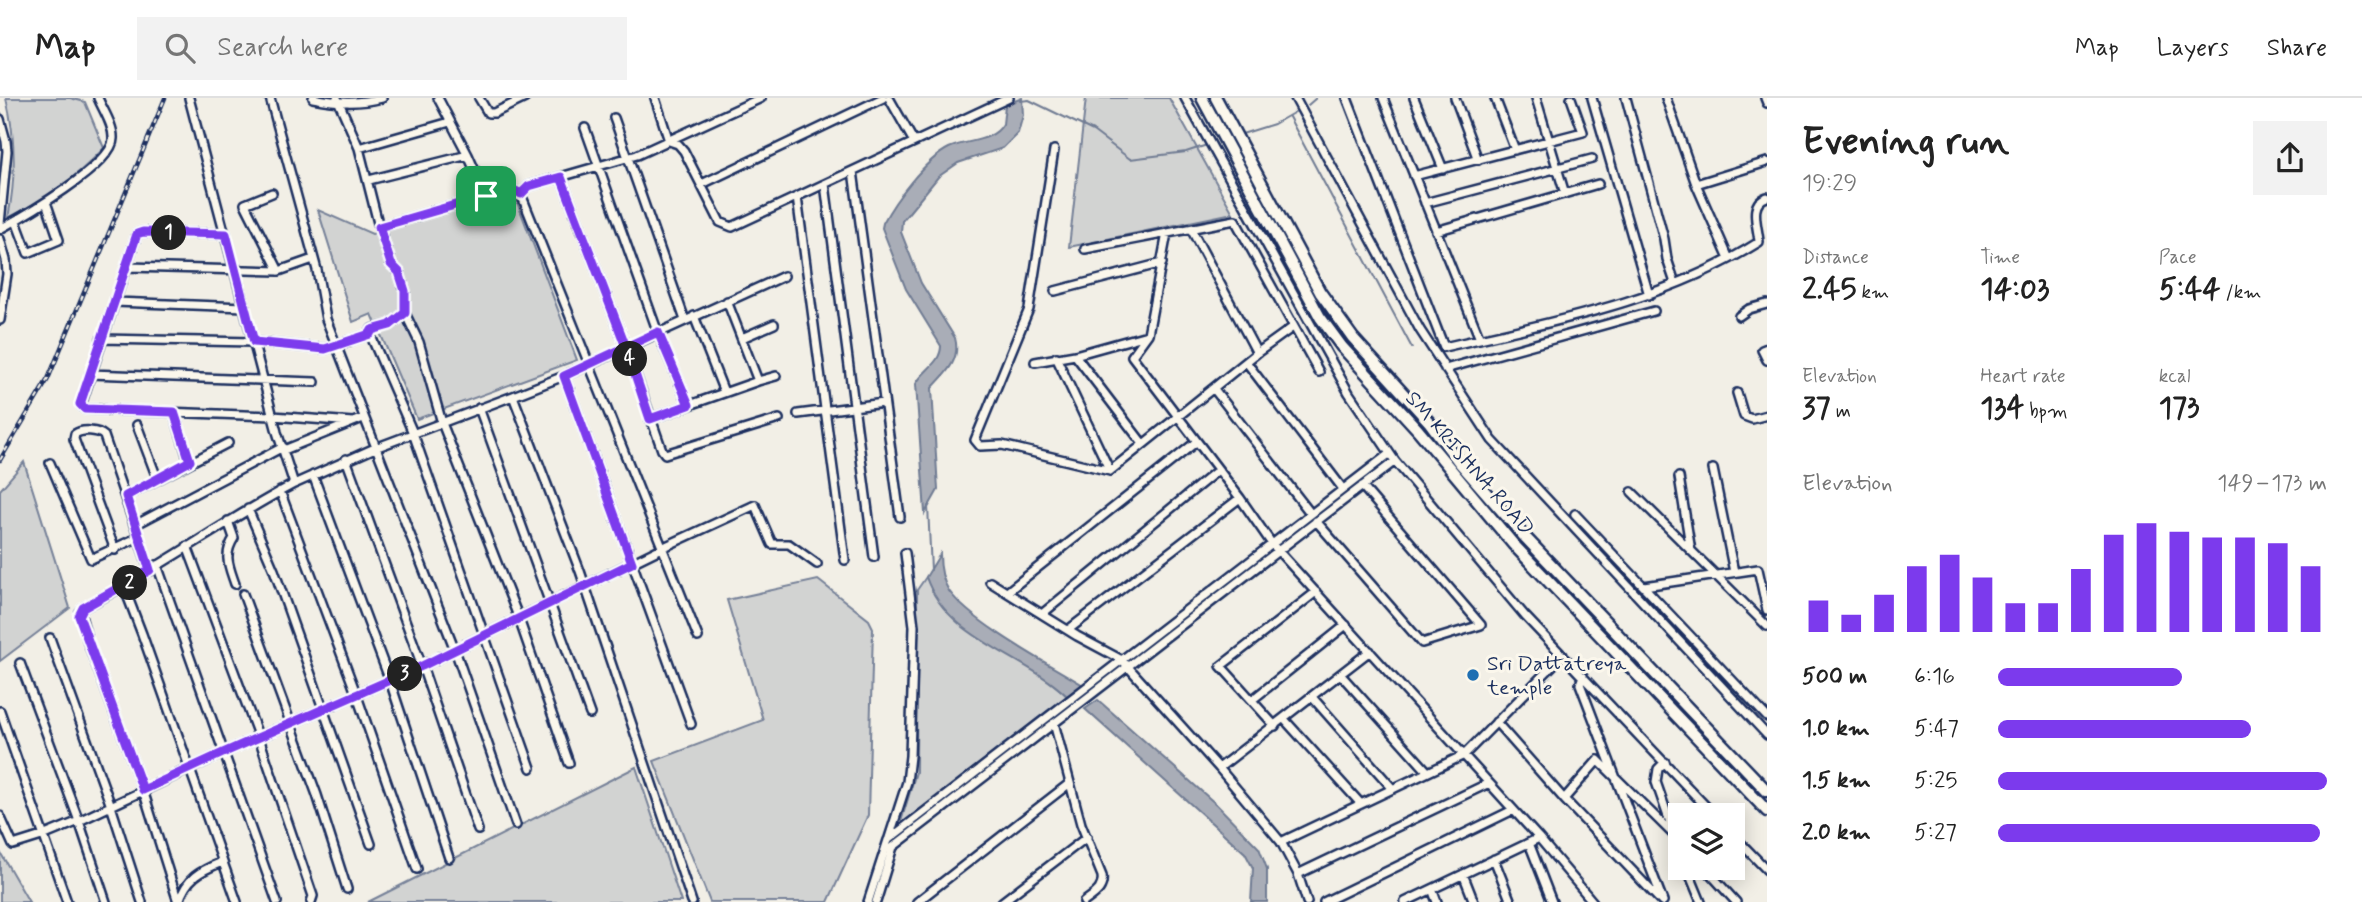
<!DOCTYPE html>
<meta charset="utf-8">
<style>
body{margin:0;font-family:Mynerve,sans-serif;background:#f2f2f2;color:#222;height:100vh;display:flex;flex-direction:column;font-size:26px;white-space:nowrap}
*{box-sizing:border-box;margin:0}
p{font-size:23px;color:#767676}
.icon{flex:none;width:38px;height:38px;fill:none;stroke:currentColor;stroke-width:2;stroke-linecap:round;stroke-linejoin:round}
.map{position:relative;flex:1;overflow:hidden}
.panel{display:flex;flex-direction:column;background:#fff;width:595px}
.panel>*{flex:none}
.controls{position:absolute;left:1668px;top:705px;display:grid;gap:14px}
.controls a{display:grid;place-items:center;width:77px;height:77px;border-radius:0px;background:#fff;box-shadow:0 4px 18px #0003;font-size:35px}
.pin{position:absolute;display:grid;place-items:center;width:60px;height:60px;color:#fff;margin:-30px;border-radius:14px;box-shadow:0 4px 10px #0006}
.km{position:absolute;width:35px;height:35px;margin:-18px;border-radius:50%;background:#222;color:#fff;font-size:19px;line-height:35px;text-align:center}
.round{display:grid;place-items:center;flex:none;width:74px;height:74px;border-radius:0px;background:#f2f2f2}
.head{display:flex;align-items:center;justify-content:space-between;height:119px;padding:0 35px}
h1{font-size:38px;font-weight:700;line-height:52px}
.stats{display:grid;grid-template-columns:repeat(3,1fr);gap:10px;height:119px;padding:7px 35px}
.stats div{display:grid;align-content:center}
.stats b{font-size:30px;font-weight:700}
.stats small{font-size:19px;font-weight:400}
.stats p{font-size:19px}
.chart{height:196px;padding:14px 35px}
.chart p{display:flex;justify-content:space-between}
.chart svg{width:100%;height:126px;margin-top:7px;stroke:#7c3aed;stroke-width:6}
ul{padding:0 35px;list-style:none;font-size:23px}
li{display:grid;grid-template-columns:112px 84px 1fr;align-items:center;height:52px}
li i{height:18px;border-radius:9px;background:#7c3aed}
header{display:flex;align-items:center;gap:42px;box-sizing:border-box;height:98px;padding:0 35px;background:#fff;border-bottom:2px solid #e0e0e0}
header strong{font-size:33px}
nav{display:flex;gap:38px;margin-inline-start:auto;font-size:24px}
.search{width:490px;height:63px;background:#f2f2f2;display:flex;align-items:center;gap:18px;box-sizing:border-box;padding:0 24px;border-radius:0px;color:#767676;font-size:26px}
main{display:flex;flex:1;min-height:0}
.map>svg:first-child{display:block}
.green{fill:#d2d3d2;stroke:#768198;stroke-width:2}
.water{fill:#a9adb7;stroke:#707b93;stroke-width:2}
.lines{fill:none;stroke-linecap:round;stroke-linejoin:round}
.stream{stroke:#707b93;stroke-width:2}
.minor-casing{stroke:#1b2f5e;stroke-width:12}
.highway-casing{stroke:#1b2f5e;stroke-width:15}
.minor{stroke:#fbf7ec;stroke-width:7}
.highway{stroke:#fbf7ec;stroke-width:10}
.rail-casing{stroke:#1b2f5e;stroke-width:4.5}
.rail{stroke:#fbf7ec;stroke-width:2;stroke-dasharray:5;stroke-linecap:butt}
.route-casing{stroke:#fff;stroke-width:14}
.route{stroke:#7c3aed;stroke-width:9}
.poi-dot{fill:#1f6fb2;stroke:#fbf7ec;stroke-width:2.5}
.labels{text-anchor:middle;stroke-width:6;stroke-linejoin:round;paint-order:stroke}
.street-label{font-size:21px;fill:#1b2f5e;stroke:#fbf7ec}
.poi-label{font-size:21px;fill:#1b2f5e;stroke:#fbf7ec;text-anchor:start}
</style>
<header>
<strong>Map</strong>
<div class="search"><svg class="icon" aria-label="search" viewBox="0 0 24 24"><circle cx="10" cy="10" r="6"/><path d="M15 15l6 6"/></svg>Search here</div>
<nav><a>Map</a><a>Layers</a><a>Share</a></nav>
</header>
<main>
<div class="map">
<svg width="1767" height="804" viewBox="0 0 1767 804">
<rect width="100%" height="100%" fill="#f2efe6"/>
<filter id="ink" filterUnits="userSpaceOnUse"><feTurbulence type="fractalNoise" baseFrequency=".0143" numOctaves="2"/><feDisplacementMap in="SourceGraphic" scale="14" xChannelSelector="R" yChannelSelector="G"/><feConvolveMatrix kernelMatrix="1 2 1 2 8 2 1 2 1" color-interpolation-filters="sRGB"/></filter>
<g filter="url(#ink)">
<path class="green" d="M 6,0 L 70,0 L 85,4 L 104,50 C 76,80 45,102 8,120 C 16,80 16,40 6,0 Z
M 1086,0 L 1169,0 L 1233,115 L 1069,149 Z
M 514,96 L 577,262 L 417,321 L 372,216 L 353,224 L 318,112 L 372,136 Z
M 24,364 L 70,510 L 0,563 L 0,392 Z
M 926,479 C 931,492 938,500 947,510 C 981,549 1031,563 1067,598 L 900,727 L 916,674 L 917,492 Z
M 818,482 L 869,522 L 873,530 L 868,717 L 828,804 L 710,804 L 654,663 L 763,622 L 727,502 Z
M 636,669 L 681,804 L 368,804 Z
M 0,754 L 29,804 L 0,804 Z"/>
<path class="water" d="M 1022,0 L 1023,17 L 1018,35 L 1003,50 L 958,65 L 938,79 L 902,123 L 901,134 L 921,185 L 955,240 C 961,262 946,275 932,290 L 938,392 L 925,415 L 916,286 C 923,272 941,265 941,248 L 906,191 L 882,130 L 883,125 C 895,102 925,62 949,50 C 966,42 993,44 1003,26 L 1005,7 Z
M 940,456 C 940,469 942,482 949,493 C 972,525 1047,565 1083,587 L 1067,598 C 1023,556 947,541 926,479 Z
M 1098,602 L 1217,707 L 1259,750 L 1267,771 L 1267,804 L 1251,804 L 1253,770 L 1245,755 L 1085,611 Z"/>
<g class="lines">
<path class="stream" d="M 1020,3 L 1029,2 L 1093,33 L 1130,61 L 1186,54 L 1207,47
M 1308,7 L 1316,0
M 1289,19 L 1412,250
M 1242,36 L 1274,26 L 1295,14
M 928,408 L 931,472"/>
<g class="minor-casing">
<path id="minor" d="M 189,0 L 277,334 L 294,386 L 375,350 L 513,298 L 580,473 L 692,804
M 270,0 L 317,172 L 326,221 L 455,552 L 516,727
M 313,0 C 338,5 358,6 382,0
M 337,0 L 359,50 L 379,129 L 391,166 L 399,174 L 405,193 L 405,215 L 419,244 L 442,325 L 519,521 L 569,665
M 438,0 L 468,57 L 486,98
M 479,0 L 488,15 L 494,15 L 525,0
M 655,0 L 669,43 L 678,46 L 684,53 L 720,124 L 732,129 L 1009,0
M 889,0 L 914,44
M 1185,0 L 1349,295 L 1395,363 L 1525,518 L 1715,718
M 1295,0 L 1420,232 L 1492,342 L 1767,637
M 1347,0 L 1444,249 C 1552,224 1664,204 1759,144 C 1758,128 1748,105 1767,99
M 1383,0 L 1480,241
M 1414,0 L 1443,71
M 1455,0 L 1478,62
M 1495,0 L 1515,52
M 1536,0 L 1565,96
M 1592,0 L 1649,197
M 1626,0 L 1664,141 L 1667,161 L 1675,185
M 1666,0 L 1696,86 L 1729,161
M 1765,0 L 1767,5
M 614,20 L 685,222
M 0,21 L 6,43 L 7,53 L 0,126
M 585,30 L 658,235 L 689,307
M 359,50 L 450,24
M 1054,52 L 1029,211 L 975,342 L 980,348 L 1002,347 L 1110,373
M 853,73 L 900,419
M 1414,78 L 1583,34 L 1571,0
M 561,79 L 626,249 L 662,352 L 665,356 L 779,321
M 369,82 L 468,57
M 702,86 L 883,0
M 825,86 L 874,459
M 1696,86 L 1767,64
M 272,95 L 245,106 L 279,173
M 521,96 L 698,539
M 797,99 L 845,462
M 1425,105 L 1592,61
M 16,123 L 28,155 L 59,142 L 46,104
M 379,129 L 486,98 L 516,93 L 521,96 L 529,88 L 637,57 L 761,0
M 0,131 C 22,119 113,67 113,41 C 114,28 103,12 98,0
M 1191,131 L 1257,255
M 1436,133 L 1598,86
M 1167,135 L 1148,236 L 1132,258 L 1240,400 L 1272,446 L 1539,740 L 1593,804
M 226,136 L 143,134 L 137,136 L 81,307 L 85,311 L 273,318 L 353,324
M 0,141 L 6,162 L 7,176 L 0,222
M 1085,151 L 1235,122 L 1319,274
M 128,169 L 279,173 L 313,161
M 1055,193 L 1162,165
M 115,204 L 245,209
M 694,218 L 724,294
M 1739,218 L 1749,211 L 1767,206
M 370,236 L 413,335 L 531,670
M 742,240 L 774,226
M 101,241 L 254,244 L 325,251 L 370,236 L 372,231 L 390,227 L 405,215
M 1767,250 L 1762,252 L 1767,262
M 1075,257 L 1143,346
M 1056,259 L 1110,373
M 1035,264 L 1075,257 L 1147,237
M 1247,265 L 1343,391
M 1445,271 L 1654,213
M 90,276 L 315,284
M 564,278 L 691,626
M 758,283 L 776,278
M 1214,291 L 1311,416
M 1737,295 L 1744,318 L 1752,321 L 1767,317
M 513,298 L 564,278 L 784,178
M 479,310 L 590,616
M 174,314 L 189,363
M 798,316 L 884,305
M 650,321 L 758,283 L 727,203
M 137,327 L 157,380
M 284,352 L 363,320
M 346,361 L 422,568 L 478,732
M 50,365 L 91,461 L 139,439
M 1713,371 L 1734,474
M 1110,373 L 1257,255 L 1293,229
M 313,377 L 390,583 L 449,760
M 1679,379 L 1691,453
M 280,393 L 357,598 L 417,771
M 1632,394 L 1767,528
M 126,398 L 228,345
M 248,411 L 274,472 L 371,746
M 1575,416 L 1767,619
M 228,423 L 234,440 C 223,457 229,468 235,486
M 1316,423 L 1422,545 L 1481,527 L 1362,388
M 135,427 L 283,349
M 187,448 L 259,640 L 313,798 L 311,804
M 115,452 L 74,341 L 75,336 C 82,331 98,332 104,338 L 150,473
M 157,467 L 277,804
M 990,484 L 1077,538 L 1122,562 L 1219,670 L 1281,744 L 1298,776 L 1307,804
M 1644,488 L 1758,471 L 1767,512
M 124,489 L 142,536 L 237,804
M 1007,494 L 1196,344
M 243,496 L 317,697 L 347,791
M 1042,516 L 1218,372
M 1068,532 L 1240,400
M 50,540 L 111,708 L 142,804
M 20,565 L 79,723 L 106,804
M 1341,577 L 1428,674
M 1583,578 L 1580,586 L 1663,803
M 1312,599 L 1393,691
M 1252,602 L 1346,527
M 0,613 L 67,804
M 1284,621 L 1361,706
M 1496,624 L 1564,701 L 1662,804
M 1054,625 L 1081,726 L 1102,778 C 1104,792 1094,796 1084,804
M 1275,628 L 1221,568 L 1316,494
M 1665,664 L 1658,671 L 1656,684 L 1680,753
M 1219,670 L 1370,553
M 1564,701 L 1598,662 L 1680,743
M 0,718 L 13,747 L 45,737 L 79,723 L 225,654 L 422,568 L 664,449 L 755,407 L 772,446 L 789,446 L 817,466
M 1732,736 L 1767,772
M 888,743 L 907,684 L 910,658 L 914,528 L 905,455
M 1281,744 L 1464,657 L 1563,557
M 1529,745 L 1552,804
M 1494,761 L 1511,804
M 1687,770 L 1701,804
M 1705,770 L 1736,804
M 1298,776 L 1489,685
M 1463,776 L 1474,804
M 1432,791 L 1437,804
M 178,804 L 143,692 L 88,544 L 80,514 L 83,510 C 156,473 222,424 294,386
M 179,804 C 186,780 200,773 222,764
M 868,804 L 888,742 L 1389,356
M 876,804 L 893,749 L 1395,363
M 917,804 L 1070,685
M 1002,804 L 1087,739
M 1324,804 L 1513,712
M 1405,804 L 1539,740"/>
</g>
<g class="highway-casing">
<path id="highway" d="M 1202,0 L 1320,219 L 1342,249 L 1418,332 L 1513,446 L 1767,713
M 1216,0 L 1320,194 L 1353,240 L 1430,325 L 1459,364 L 1523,437 L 1767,693"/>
</g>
<use href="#minor" class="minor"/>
<use href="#highway" class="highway"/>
<g class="rail-casing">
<path id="rail" d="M 0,362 L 48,281 L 165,0"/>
</g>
<use href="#rail" class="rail"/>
</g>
</g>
<g class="lines" filter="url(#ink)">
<g class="route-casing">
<path id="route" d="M 486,98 L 379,129 L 391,166 L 399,174 L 405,193 L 405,215 L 390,227 L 372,232 L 370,236 L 325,251 L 254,244 L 226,136 L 143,134 L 137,136 L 80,306 L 85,311 L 174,314 L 190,363 L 126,398 L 150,472 L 83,510 L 79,518 L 143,692 L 225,654 L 422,568 L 632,465 L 564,278 L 626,249 L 650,321 L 689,307 L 658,234 L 626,249 L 561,79 L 529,88 L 521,96 L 516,93 L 486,98"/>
</g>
<use href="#route" class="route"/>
</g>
<circle class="poi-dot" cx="1473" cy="577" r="7"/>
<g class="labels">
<g class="street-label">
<text transform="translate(1470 365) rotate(49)" y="7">SM KRISHNA ROAD</text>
</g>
<g class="poi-label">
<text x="1487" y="572">Sri Dattatreya<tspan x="1487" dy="24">temple</tspan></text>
</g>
</g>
</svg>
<div class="controls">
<a><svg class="icon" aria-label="layers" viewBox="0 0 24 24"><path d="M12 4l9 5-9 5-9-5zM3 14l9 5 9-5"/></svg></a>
</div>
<div class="pin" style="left:486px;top:98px;background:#1e9e55"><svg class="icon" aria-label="arrive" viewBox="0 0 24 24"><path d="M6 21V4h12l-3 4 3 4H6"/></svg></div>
<b class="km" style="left:169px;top:135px">1</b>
<b class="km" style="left:130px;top:485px">2</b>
<b class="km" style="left:405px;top:576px">3</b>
<b class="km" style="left:630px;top:261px">4</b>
</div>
<section class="panel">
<div class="head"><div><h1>Evening run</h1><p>19:29</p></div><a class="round"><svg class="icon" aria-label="share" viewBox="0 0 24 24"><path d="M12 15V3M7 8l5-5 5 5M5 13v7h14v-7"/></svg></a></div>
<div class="stats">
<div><p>Distance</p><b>2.45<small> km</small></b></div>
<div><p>Time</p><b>14:03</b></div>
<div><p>Pace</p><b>5:44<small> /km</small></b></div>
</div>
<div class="stats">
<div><p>Elevation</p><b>37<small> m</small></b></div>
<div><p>Heart rate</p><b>134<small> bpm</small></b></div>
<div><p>kcal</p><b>173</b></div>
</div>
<div class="chart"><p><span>Elevation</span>149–173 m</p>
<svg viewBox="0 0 160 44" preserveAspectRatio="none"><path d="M5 44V33M15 44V38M25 44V31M35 44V21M45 44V17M55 44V25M65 44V34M75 44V34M85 44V22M95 44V10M105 44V6M115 44V9M125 44V11M135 44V11M145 44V13M155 44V21"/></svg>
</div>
<ul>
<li><b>500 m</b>6:16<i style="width:56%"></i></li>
<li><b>1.0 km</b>5:47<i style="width:77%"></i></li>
<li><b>1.5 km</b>5:25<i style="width:100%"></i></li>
<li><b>2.0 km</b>5:27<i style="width:98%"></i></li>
</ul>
</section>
</main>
